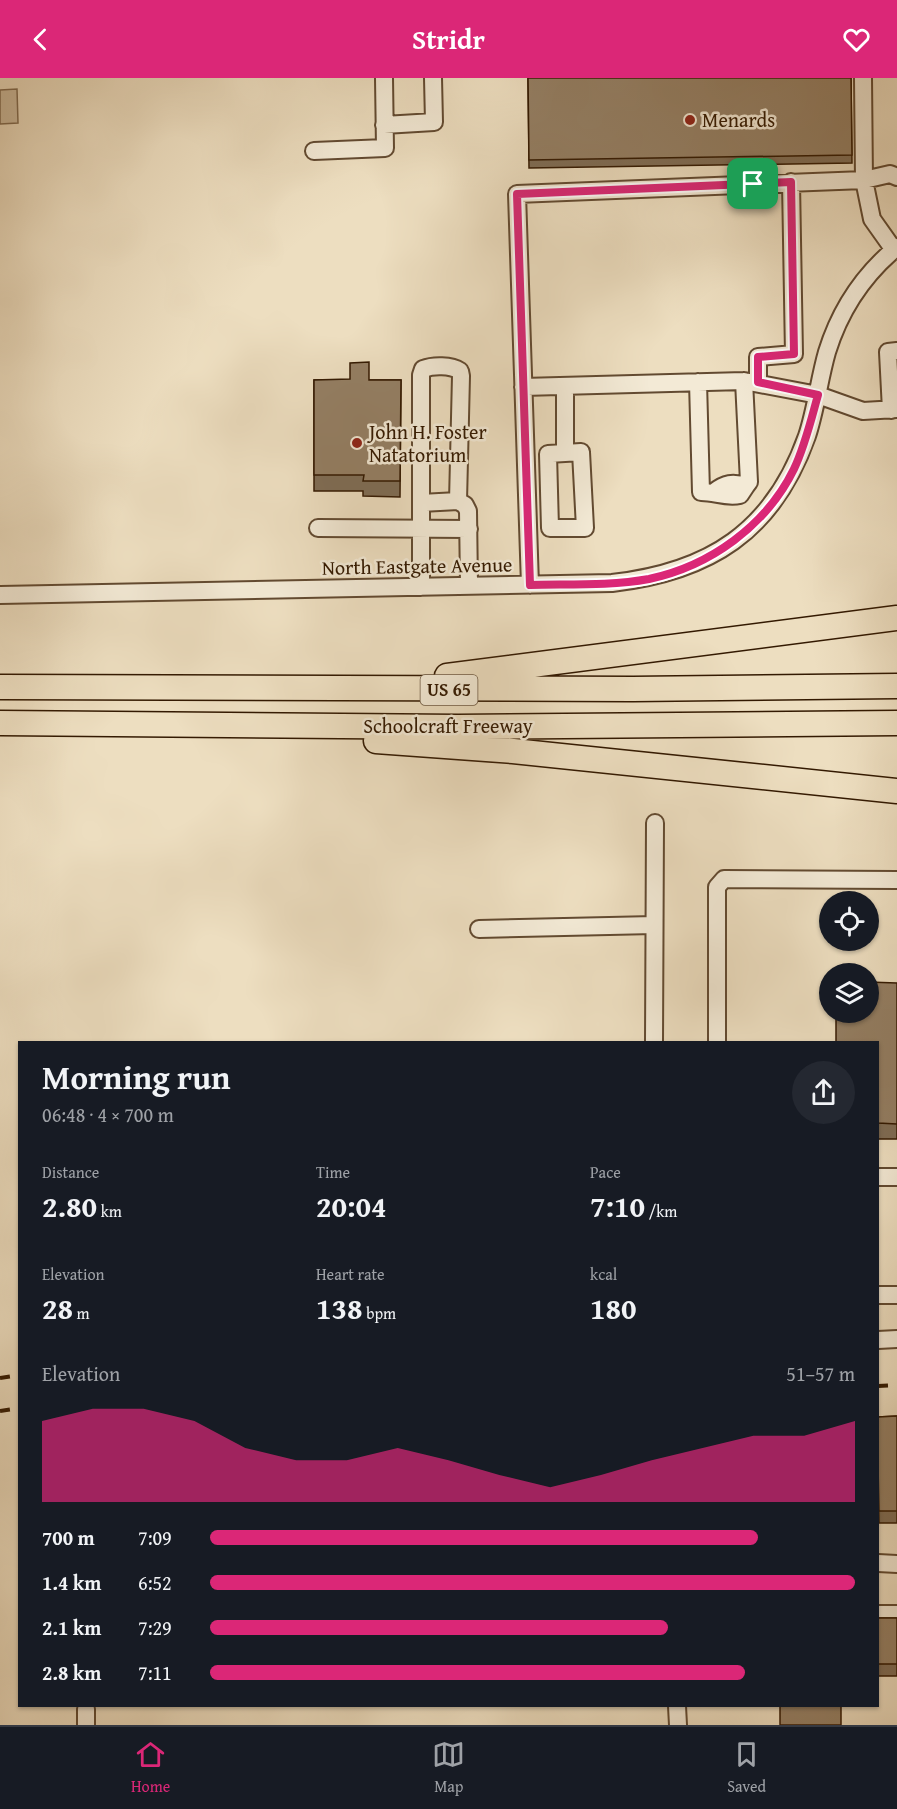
<!DOCTYPE html>
<meta charset="utf-8">
<style>
body{margin:0;font-family:"Gentium Book Plus",serif;background:#242831;color:#f1f3f6;height:100vh;display:flex;flex-direction:column;font-size:22px;white-space:nowrap}
*{box-sizing:border-box;margin:0}
p{font-size:20px;color:#9ea1a6}
.icon{flex:none;width:33px;height:33px;fill:none;stroke:currentColor;stroke-width:2;stroke-linecap:round;stroke-linejoin:round}
.map{position:relative;flex:1;overflow:hidden}
.sheet{position:absolute;left:18px;top:963px;width:861px;height:666px;display:flex;flex-direction:column;background:#171b24;border-radius:0px;box-shadow:0 2px 4px #0004}
.sheet>*{flex:none}
.fabs{position:absolute;left:819px;top:813px;display:grid;gap:12px}
.fabs a{display:grid;place-items:center;width:60px;height:60px;border-radius:50%;background:#171b24;box-shadow:0 2px 4px #0004;font-size:30px}
.pin{position:absolute;display:grid;place-items:center;width:51px;height:51px;color:#fff;margin:-26px;border-radius:12px;box-shadow:0 3px 9px #0006}
.round{display:grid;place-items:center;flex:none;width:63px;height:63px;border-radius:32px;background:#242831}
.headline{display:flex;align-items:center;justify-content:space-between;height:102px;padding:0 24px}
h1{font-size:33px;font-weight:700;line-height:45px}
.metrics{display:grid;grid-template-columns:repeat(3,1fr);gap:9px;height:102px;padding:6px 24px}
.metrics div{display:grid;align-content:center}
.metrics b{font-size:30px;font-weight:700}
.metrics small{font-size:16px;font-weight:400}
.metrics p{font-size:16px}
.chart{height:168px;padding:12px 24px}
.chart p{display:flex;justify-content:space-between}
.chart svg{width:100%;height:108px;margin-top:6px;fill:#db2777;opacity:.7}
ul{padding:0 24px;list-style:none;font-size:20px}
li{display:grid;grid-template-columns:96px 72px 1fr;align-items:center;height:45px}
li i{height:15px;border-radius:8px;background:#db2777}
header{display:flex;justify-content:space-between;align-items:center;height:78px;padding:0 24px;background:#db2777;color:#fff;font-size:27px;font-weight:700}
.dock{display:flex;justify-content:space-around;align-items:center;height:84px;border-top:2px solid #363941;background:#171b24;font-size:16px;color:#9ea1a6}
.dock a{display:grid;justify-items:center;gap:3px}
.dock .on{color:#db2777}
.map>svg:first-child{display:block}
.grass{fill:#cdbda0;stroke:#806b50;stroke-width:1.5}
.lines{fill:none;stroke-linecap:round;stroke-linejoin:round}
.minor-casing{stroke:#624a31;stroke-width:20}
.highway-casing{stroke:#331901;stroke-width:27}
.minor{stroke:#f3ead6;stroke-width:16}
.highway{stroke:#eddec0;stroke-width:24}
.rail{stroke:#331901;stroke-width:4;stroke-dasharray:10 10;stroke-linecap:butt}
.wall{fill:#7f6d56;stroke:#331901;stroke-width:1.5}
.building{fill:#947f64;stroke:#331901;stroke-width:1.5}
.route-casing{stroke:#fff;stroke-width:12}
.route{stroke:#db2777;stroke-width:8}
.poi-dot{fill:#8f2418;stroke:#f3ead6;stroke-width:2}
.labels{text-anchor:middle;stroke-width:5;stroke-linejoin:round;paint-order:stroke}
.shield{fill:#f3ead6;stroke:#6d5841;stroke-width:1.5}
.shield-label{font-size:18px;font-weight:bold;fill:#331901}
.poi-label{font-size:20px;fill:#331901;stroke:#f3ead6;text-anchor:start}
.street-label{font-size:20px;fill:#331901;stroke:#f3ead6}
</style>
<header><svg class="icon" aria-label="back" viewBox="0 0 24 24"><path d="M15 5l-7 7 7 7"/></svg>Stridr<svg class="icon" aria-label="heart" viewBox="0 0 24 24"><path d="M12 20l-8-8c-3-5 5-10 8-4 3-6 11-1 8 4z"/></svg></header>
<div class="map">
<svg width="897" height="1647" viewBox="0 0 897 1647">
<rect width="100%" height="100%" fill="#eddec0"/>
<filter id="stains"><feTurbulence type="fractalNoise" baseFrequency=".00333" numOctaves="4"/><feColorMatrix values="0 0 0 0 .2 0 0 0 0 .09 0 0 0 0 .02 0 0 0 .5 -.17"/></filter>
<radialGradient id="worn" r=".72"><stop offset=".6" stop-color="#630" stop-opacity="0"/><stop offset="1" stop-color="#630" stop-opacity=".3"/></radialGradient>
<path class="grass" d="M 17,11 L 18,45 L 0,46 L 0,12 Z"/>
<g class="lines">
<g class="minor-casing">
<path id="minor" d="M 863,0 L 864,102 L 890,96 L 897,99
M 384,47 L 434,44 L 433,0
M 314,73 L 385,70 L 384,0
M 698,304 L 701,414 C 716,414 725,420 740,417 L 746,408
M 758,304 L 758,279 L 794,276 L 791,104
M 523,309 L 744,303 L 818,317 L 863,333 L 897,331
M 565,309 L 565,375 L 548,376 L 550,450 L 585,450 L 581,374 L 565,375
M 891,332 L 888,274 L 897,273
M 714,414 C 725,405 733,404 746,408 L 749,404 L 744,303
M 421,425 L 458,423
M 318,450 L 469,451
M 530,507 L 517,116 L 864,102 L 872,141 L 894,172
M 421,509 L 421,297 L 423,291 C 433,287 451,287 460,293 L 461,298 L 458,423 L 465,427 L 468,433 L 469,508
M 0,517 L 612,505 C 709,494 773,454 807,358 C 816,331 819,302 827,274 C 840,232 863,197 897,169
M 479,851 L 654,847
M 654,964 L 655,745
M 717,964 L 717,809 L 724,801 L 897,802
M 878,1099 L 897,1099
M 878,1217 L 897,1217
M 878,1262 L 897,1261
M 878,1485 L 897,1486
M 878,1536 L 897,1536
M 677,1628 L 678,1647
M 86,1631 L 86,1647"/>
</g>
<g class="highway-casing">
<path id="highway" d="M 447,598 L 897,540
M 0,609 L 633,611 L 897,608
M 0,645 L 458,649 L 897,645
M 376,663 L 513,673 L 897,713"/>
</g>
<use href="#minor" class="minor"/>
<use href="#highway" class="highway"/>
<path class="rail" d="M 0,1300 L 20,1297
M 878,1308 L 897,1307
M 0,1333 L 20,1330"/>
</g>
<path class="wall" d="M 528,0 L 851,0 L 852,85 L 529,90 Z
M 314,302 L 401,302 L 400,419 L 363,418 L 363,413 L 314,413 Z
M 897,905 L 897,1061 L 878,1061 L 878,964 Z
M 897,1338 L 897,1445 L 879,1445 L 878,1399 L 878,1339 Z
M 878,1540 L 897,1540 L 897,1598 L 878,1598 Z"/>
<path class="building" d="M 528,0 L 851,0 L 852,77 L 529,82 Z
M 369,284 L 369,302 L 401,302 L 400,403 L 363,403 L 364,397 L 314,397 L 314,302 L 350,301 L 350,285 Z
M 868,904 L 897,905 L 897,1046 L 878,1045 L 878,964 L 836,964 L 836,934 L 868,934 Z
M 897,1338 L 897,1433 L 879,1433 L 878,1387 L 878,1339 Z
M 878,1540 L 897,1540 L 897,1586 L 878,1586 Z
M 780,1628 L 841,1628 L 841,1647 L 780,1647 Z"/>
<g class="lines">
<g class="route-casing">
<path id="route" d="M 791,104 L 794,276 L 758,279 L 758,304 L 818,317 C 811,342 805,368 794,391 C 766,448 710,488 649,501 C 610,508 569,506 530,507 L 517,116 Z"/>
</g>
<use href="#route" class="route"/>
</g>
<g class="poi-dot">
<circle cx="690" cy="42" r="6"/>
<circle cx="357" cy="365" r="6"/>
</g>
<g class="labels">
<rect class="shield" x="420.5" y="597" width="57" height="30" rx="4.5"/>
<g class="shield-label">
<text x="449" y="618">US 65</text>
</g>
<g class="poi-label">
<text x="702" y="49">Menards</text>
<text x="369" y="361">John H. Foster<tspan x="369" dy="23">Natatorium</tspan></text>
</g>
<g class="street-label">
<text transform="translate(417 488) rotate(-1)" y="7">North Eastgate Avenue</text>
<text x="448" y="655">Schoolcraft Freeway</text>
</g>
</g>
<rect width="100%" height="100%" filter="url(#stains)"/>
<rect width="100%" height="100%" fill="url(#worn)"/>
</svg>
<div class="fabs">
<a><svg class="icon" aria-label="locate" viewBox="0 0 24 24"><circle cx="12" cy="12" r="6"/><path d="M12 2v4M12 18v4M2 12h4M18 12h4"/></svg></a>
<a><svg class="icon" aria-label="layers" viewBox="0 0 24 24"><path d="M12 4l9 5-9 5-9-5zM3 14l9 5 9-5"/></svg></a>
</div>
<div class="pin" style="left:753px;top:106px;background:#1e9e55"><svg class="icon" aria-label="arrive" viewBox="0 0 24 24"><path d="M6 21V4h12l-3 4 3 4H6"/></svg></div>
<section class="sheet">
<div class="headline"><div><h1>Morning run</h1><p>06:48 · 4 × 700 m</p></div><a class="round"><svg class="icon" aria-label="share" viewBox="0 0 24 24"><path d="M12 15V3M7 8l5-5 5 5M5 13v7h14v-7"/></svg></a></div>
<div class="metrics">
<div><p>Distance</p><b>2.80<small> km</small></b></div>
<div><p>Time</p><b>20:04</b></div>
<div><p>Pace</p><b>7:10<small> /km</small></b></div>
</div>
<div class="metrics">
<div><p>Elevation</p><b>28<small> m</small></b></div>
<div><p>Heart rate</p><b>138<small> bpm</small></b></div>
<div><p>kcal</p><b>180</b></div>
</div>
<div class="chart"><p><span>Elevation</span>51–57 m</p>
<svg viewBox="0 0 160 44" preserveAspectRatio="none"><path d="M0 44V11L10 6L20 6L30 11L40 22L50 27L60 27L70 22L80 27L90 33L100 38L110 33L120 27L130 22L140 17L150 17L160 11V44z"/></svg>
</div>
<ul>
<li><b>700 m</b>7:09<i style="width:85%"></i></li>
<li><b>1.4 km</b>6:52<i style="width:100%"></i></li>
<li><b>2.1 km</b>7:29<i style="width:71%"></i></li>
<li><b>2.8 km</b>7:11<i style="width:83%"></i></li>
</ul>
</section>
</div>
<nav class="dock">
<a class="on"><svg class="icon" aria-label="home" viewBox="0 0 24 24"><path d="M3 11l9-7 9 7M6 9v11h12V9"/></svg>Home</a>
<a><svg class="icon" aria-label="map" viewBox="0 0 24 24"><path d="M3 6l6-2 6 2 6-2v14l-6 2-6-2-6 2zM9 4v14M15 6v14"/></svg>Map</a>
<a><svg class="icon" aria-label="saved" viewBox="0 0 24 24"><path d="M7 4h10v16l-5-4-5 4z"/></svg>Saved</a>
</nav>
